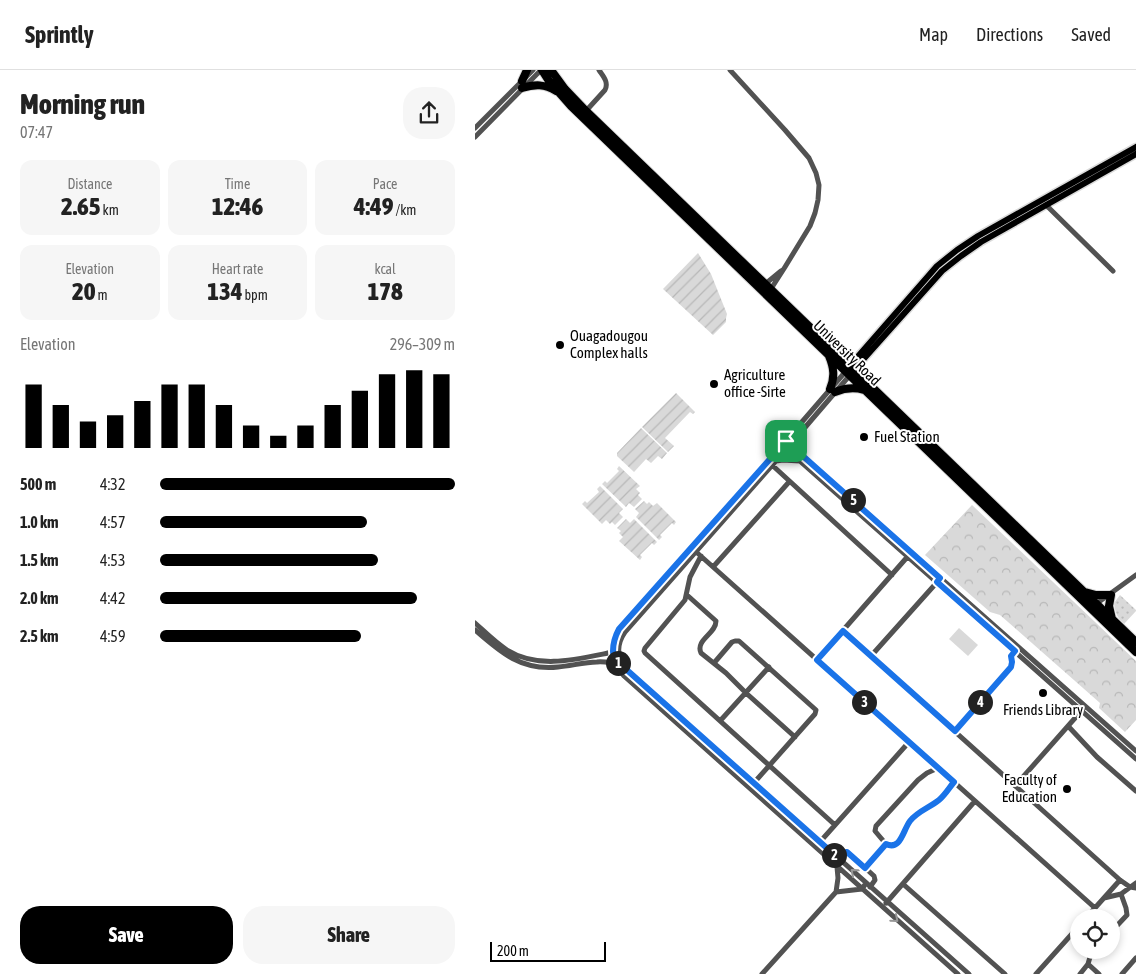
<!DOCTYPE html>
<meta charset="utf-8">
<style>
body{margin:0;font-family:"Asap Condensed",sans-serif;background:#f6f6f6;color:#222;height:100vh;display:flex;flex-direction:column;font-size:19px;white-space:nowrap}
*{box-sizing:border-box;margin:0}
p{font-size:16px;color:#767676}
.icon{flex:none;width:28px;height:28px;fill:none;stroke:currentColor;stroke-width:2;stroke-linecap:round;stroke-linejoin:round}
.map{position:relative;flex:1;overflow:hidden}
.drawer{display:flex;flex-direction:column;background:#fff;width:475px}
.drawer>*{flex:none}
.tools{position:absolute;left:595px;top:839px;display:grid;gap:10px}
.tools a{display:grid;place-items:center;width:50px;height:50px;border-radius:50%;background:#fff;box-shadow:0 2px 8px #0003;font-size:25px}
.scale{position:absolute;left:15px;bottom:12px;width:116px;box-sizing:border-box;padding-left:5px;border:2px solid #000;border-top:0;font-size:14px;line-height:18px;white-space:nowrap;color:#000;-webkit-text-stroke:4px #fff;paint-order:stroke}
.pin{position:absolute;display:grid;place-items:center;width:42px;height:42px;color:#fff;margin:-21px;border-radius:10px;box-shadow:0 2px 8px #0006}
.km{position:absolute;width:25px;height:25px;margin:-12px;border-radius:50%;background:#222;color:#fff;font-size:14px;line-height:25px;text-align:center}
.round{display:grid;place-items:center;flex:none;width:52px;height:52px;border-radius:20px;background:#f6f6f6}
.summary{display:flex;align-items:center;justify-content:space-between;height:85px;padding:0 20px}
h1{font-size:28px;font-weight:800;line-height:38px}
.figures{display:grid;grid-template-columns:repeat(3,1fr);gap:8px;height:85px;padding:5px 20px}
.figures div{display:grid;align-content:center;border-radius:12px;background:#f6f6f6;text-align:center}
.figures b{font-size:25px;font-weight:800}
.figures small{font-size:14px;font-weight:400}
.figures p{font-size:14px}
.chart{height:140px;padding:10px 20px}
.chart p{display:flex;justify-content:space-between}
.chart svg{width:100%;height:90px;margin-top:5px;stroke:#000;stroke-width:6}
.button{display:flex;gap:10px;margin-top:auto;padding:10px 20px}
.button a{flex:1;height:58px;border-radius:20px;background:#000;color:#fff;font-size:20px;font-weight:800;line-height:58px;text-align:center}
.button a+a{background:#f6f6f6;color:#222}
ul{padding:0 20px;list-style:none;font-size:16px}
li{display:grid;grid-template-columns:80px 60px 1fr;align-items:center;height:38px}
li i{height:12px;border-radius:6px;background:#000}
header{display:flex;align-items:center;gap:30px;box-sizing:border-box;height:70px;padding:0 25px;background:#fff;border-bottom:1px solid #e0e0e0}
header strong{font-size:24px}
nav{display:flex;gap:28px;margin-inline-start:auto;font-size:18px}
main{display:flex;flex:1;min-height:0}
.map>svg:first-child{display:block}
.grass{fill:url(#grass-dots)}
.forest{fill:url(#forest-crowns)}
.garden{fill:url(#garden-furrows)}
.pitch{fill:#d9d9d9}
.lines{fill:none;stroke-linecap:round;stroke-linejoin:round}
.major-casing{stroke:#dbdbdb;stroke-width:9}
.highway-casing{stroke:#dbdbdb;stroke-width:10}
.minor{stroke:#525252;stroke-width:5}
.major{stroke:#000;stroke-width:6}
.highway{stroke:#000;stroke-width:8}
.oneway{stroke:#979797}
.route-casing{stroke:#fff;stroke-width:10}
.route{stroke:#1a73e8;stroke-width:6}
.poi-dot{fill:#000;stroke:#fff;stroke-width:2}
.labels{text-anchor:middle;stroke-width:4;stroke-linejoin:round;paint-order:stroke}
.poi-label{font-size:15px;fill:#000;stroke:#fff;text-anchor:start}
.street-label{font-size:15px;fill:#000;stroke:#fff}
</style>
<header>
<strong>Sprintly</strong>
<nav><a>Map</a><a>Directions</a><a>Saved</a></nav>
</header>
<main>
<section class="drawer">
<div class="summary"><div><h1>Morning run</h1><p>07:47</p></div><a class="round"><svg class="icon" aria-label="share" viewBox="0 0 24 24"><path d="M12 15V3M7 8l5-5 5 5M5 13v7h14v-7"/></svg></a></div>
<div class="figures">
<div><p>Distance</p><b>2.65<small> km</small></b></div>
<div><p>Time</p><b>12:46</b></div>
<div><p>Pace</p><b>4:49<small> /km</small></b></div>
</div>
<div class="figures">
<div><p>Elevation</p><b>20<small> m</small></b></div>
<div><p>Heart rate</p><b>134<small> bpm</small></b></div>
<div><p>kcal</p><b>178</b></div>
</div>
<div class="chart"><p><span>Elevation</span>296–309 m</p>
<svg viewBox="0 0 160 44" preserveAspectRatio="none"><path d="M5 44V13M15 44V23M25 44V31M35 44V28M45 44V21M55 44V13M65 44V13M75 44V23M85 44V33M95 44V38M105 44V33M115 44V23M125 44V16M135 44V8M145 44V6M155 44V8"/></svg>
</div>
<ul>
<li><b>500 m</b>4:32<i style="width:100%"></i></li>
<li><b>1.0 km</b>4:57<i style="width:70%"></i></li>
<li><b>1.5 km</b>4:53<i style="width:74%"></i></li>
<li><b>2.0 km</b>4:42<i style="width:87%"></i></li>
<li><b>2.5 km</b>4:59<i style="width:68%"></i></li>
</ul>
<div class="button"><a>Save</a><a>Share</a></div>
</section>
<div class="map">
<svg width="661" height="904" viewBox="0 0 661 904">
<defs>
<pattern id="grass-dots" width="8" height="8" patternUnits="userSpaceOnUse" patternTransform="scale(1.25)"><rect width="8" height="8" fill="#d9d9d9"/><path d="M2 2h.1M6 6h.1" fill="none" stroke="#b8b8b8" stroke-width="1.8" stroke-linecap="round"/></pattern>
<pattern id="forest-crowns" width="20" height="18" patternUnits="userSpaceOnUse" patternTransform="scale(1.25)"><rect width="20" height="18" fill="#d9d9d9"/><path d="M2 6a3 3 0 1 1 6 0M12 15a3 3 0 1 1 6 0" fill="none" stroke="#b8b8b8"/></pattern>
<pattern id="garden-furrows" width="10" height="10" patternUnits="userSpaceOnUse" patternTransform="scale(1.25)"><rect width="10" height="10" fill="#d9d9d9"/><path d="M-1 1l2-2M0 10L10 0M9 11l2-2" fill="none" stroke="#b8b8b8"/></pattern>
</defs>
<rect width="100%" height="100%" fill="#fff"/>
<path class="grass" d="M 645,525 L 661,540 L 661,541 L 649,554 C 642,548 640,542 639,533 Z"/>
<path class="forest" d="M 497,435 L 661,591 L 661,650 L 650,662 L 624,638 L 625,633 L 525,545 L 515,542 L 450,485 Z"/>
<path class="garden" d="M 223,183 L 236,204 L 252,244 L 251,248 L 251,252 L 238,265 L 188,219 Z
M 201,323 L 220,342 L 218,344 L 215,342 L 190,368 L 199,376 L 193,382 L 167,357 Z
M 166,358 L 192,383 L 187,389 L 183,386 L 176,393 L 171,389 L 159,402 L 142,386 L 142,383 Z
M 144,396 L 165,416 L 161,419 L 165,423 L 163,425 L 167,429 L 159,437 L 154,433 L 151,437 L 127,414 L 130,411 L 132,413 L 144,401 L 142,399 Z
M 125,416 L 148,439 L 144,443 L 148,447 L 140,455 L 137,452 L 135,454 L 131,450 L 127,454 L 107,434 L 110,431 L 112,433 L 124,422 L 122,419 Z
M 169,431 L 172,434 L 174,432 L 178,436 L 182,433 L 201,452 L 199,455 L 197,453 L 185,465 L 187,467 L 184,470 L 161,447 L 164,443 L 160,439 Z
M 151,449 L 155,453 L 159,449 L 182,472 L 179,475 L 177,473 L 165,485 L 167,487 L 165,490 L 144,471 L 148,467 L 144,463 L 146,461 L 142,458 Z"/>
<path class="pitch" d="M 484,558 L 503,575 L 493,586 L 474,569 Z"/>
<g class="lines">
<g class="major-casing">
<path id="major" d="M 372,299 L 462,196 L 482,180 L 503,166 L 661,77
M 377,302 L 467,201 L 486,186 L 506,172 L 661,84"/>
</g>
<g class="highway-casing">
<path id="highway" d="M 67,0 L 74,11 L 96,36 L 661,582
M 76,0 L 90,19 L 111,41 C 294,219 478,395 661,572
M 47,11 L 52,0
M 47,18 C 60,14 70,14 81,21
M 354,286 C 359,298 360,307 355,319
M 360,322 C 370,318 379,317 389,320
M 610,522 L 621,525 L 635,525
M 636,525 L 634,536 L 637,549"/>
</g>
<path class="minor" d="M 255,0 L 310,60 L 334,88 L 341,103 L 344,115 L 343,130 L 340,143 L 335,156 L 310,197 L 294,222
M 110,42 L 130,20 C 134,12 128,6 124,0
M 0,58 L 58,0
M 0,67 L 66,0
M 571,135 L 638,201
M 289,215 L 306,201
M 371,301 L 307,375 L 147,556 C 134,571 135,591 149,606 L 483,904
M 375,305 L 315,375 L 150,562 C 141,575 142,589 153,601 L 494,904
M 328,362 L 326,374 L 329,385
M 313,373 L 661,681
M 309,377 L 661,689
M 301,391 L 308,390 L 325,391
M 297,395 L 417,505
M 219,480 L 620,838
M 226,486 L 215,507 L 210,530 L 170,578 L 169,581 L 170,583 L 360,755
M 238,497 L 314,412
M 212,525 L 241,551 C 241,564 220,570 226,583 L 251,603 L 271,623 L 320,667
M 621,534 L 661,505
M 0,553 C 10,562 21,573 32,580 C 64,600 103,589 138,582
M 0,560 C 25,582 46,601 83,597 C 96,596 109,592 122,592 C 128,591 135,593 141,594
M 368,561 L 645,810 L 655,817 L 661,818
M 396,586 L 464,510
M 342,590 L 434,485
M 239,593 L 257,572 L 260,571 L 264,571 L 341,640 L 340,644 L 277,715
M 245,651 L 294,597
M 593,656 L 622,687 L 661,721
M 480,661 L 536,597 L 537,592 L 536,586 L 541,580
M 540,716 L 608,639
M 344,773 L 434,672
M 411,774 L 400,761 L 401,756 L 443,710 L 452,703 L 463,698
M 363,788 L 370,782 L 374,783 L 399,806 L 400,810 L 395,817
M 390,798 L 411,774 C 426,782 428,760 435,751 C 443,741 454,738 464,730 C 470,725 474,718 479,712
M 428,814 L 530,904
M 361,822 L 387,819 L 391,813
M 629,828 L 646,824 L 661,813
M 411,833 L 500,731
M 611,848 L 645,810
M 636,862 L 652,845 L 651,838 L 646,824
M 613,894 L 624,904
M 287,904 L 361,822 L 363,808 L 362,797 L 363,796
M 561,904 L 604,856
M 605,904 L 613,894 L 615,887 L 621,880
M 647,904 L 661,888"/>
<use href="#major" class="major"/>
<use href="#highway" class="highway"/>
</g>
<defs><path id="oneway-chevron" d="M-2-3.5L2.5 0L-2 3.5" fill="none" stroke-width="1.6" stroke-linecap="round" stroke-linejoin="round" transform="scale(1.25)"/></defs>
<g class="oneway">
<use href="#oneway-chevron" transform="translate(379 802) rotate(-139)"/>
<use href="#oneway-chevron" transform="translate(420 849) rotate(41)"/>
</g>
<g class="lines">
<g class="route-casing">
<path id="route" d="M 311,371 L 465,508 L 462,512 L 540,581 L 536,586 L 537,592 L 536,597 L 480,661 L 368,561 L 342,590 L 479,712 C 474,718 470,725 464,730 C 454,738 443,741 435,751 C 428,760 426,781 411,774 L 390,798 L 372,782 L 368,783 L 363,788 L 153,601 L 146,591 L 140,594 C 136,581 138,570 144,559 Z"/>
</g>
<use href="#route" class="route"/>
</g>
<g class="poi-dot">
<circle cx="85" cy="275" r="5"/>
<circle cx="239" cy="314" r="5"/>
<circle cx="389" cy="367" r="5"/>
<circle cx="568" cy="623" r="5"/>
<circle cx="592" cy="719" r="5"/>
</g>
<g class="labels">
<g class="poi-label">
<text x="95" y="271">Ouagadougou<tspan x="95" dy="17">Complex halls</tspan></text>
<text x="249" y="310">Agriculture<tspan x="249" dy="17">office -Sirte</tspan></text>
<text x="399" y="372">Fuel Station</text>
<text x="568" y="645" text-anchor="middle">Friends Library</text>
<text x="582" y="715" text-anchor="end">Faculty of<tspan x="582" dy="17">Education</tspan></text>
</g>
<g class="street-label">
<text transform="translate(372 283) rotate(44)" y="5">University Road</text>
</g>
</g>
</svg>
<div class="tools">
<a><svg class="icon" aria-label="locate" viewBox="0 0 24 24"><circle cx="12" cy="12" r="6"/><path d="M12 2v4M12 18v4M2 12h4M18 12h4"/></svg></a>
</div>
<div class="scale">200 m</div>
<div class="pin" style="left:311px;top:371px;background:#1e9e55"><svg class="icon" aria-label="arrive" viewBox="0 0 24 24"><path d="M6 21V4h12l-3 4 3 4H6"/></svg></div>
<b class="km" style="left:143px;top:593px">1</b>
<b class="km" style="left:359px;top:785px">2</b>
<b class="km" style="left:389px;top:632px">3</b>
<b class="km" style="left:505px;top:632px">4</b>
<b class="km" style="left:378px;top:430px">5</b>
</div>
</main>
